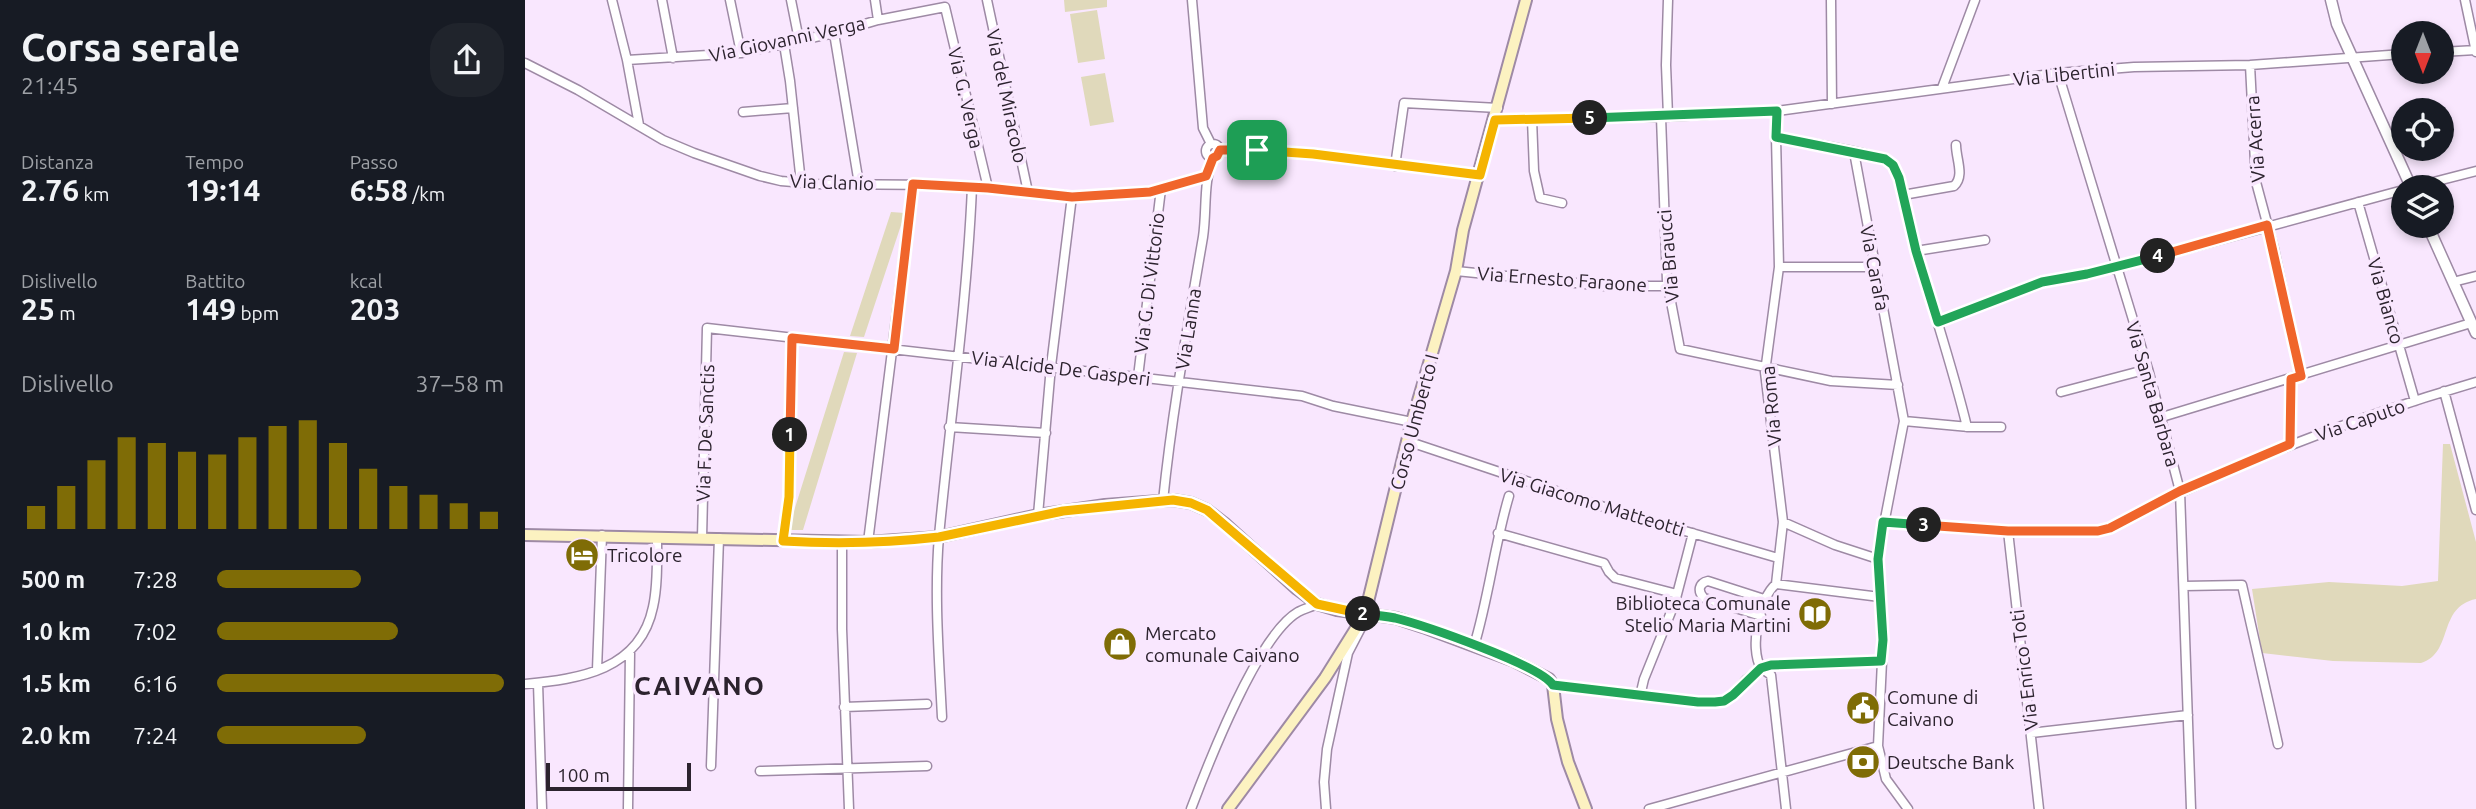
<!DOCTYPE html>
<html lang="it">
<meta charset="utf-8">
<style>
body{margin:0;font-family:Ubuntu,sans-serif;background:#20242c;color:#f1f3f6;height:100vh;display:flex;flex-direction:column;font-size:26px;white-space:nowrap}
*{box-sizing:border-box;margin:0}
p{font-size:23px;color:#9ea1a6}
.icon{flex:none;width:38px;height:38px;fill:none;stroke:currentColor;stroke-width:2;stroke-linecap:round;stroke-linejoin:round}
.map{position:relative;flex:1;overflow:hidden}
.panel{display:flex;flex-direction:column;background:#171b24;width:525px}
.panel>*{flex:none}
.needle{width:46px;rotate:180deg}
.controls{position:absolute;left:1866px;top:21px;display:grid;gap:14px}
.controls a{display:grid;place-items:center;width:63px;height:63px;border-radius:50%;background:#171b24;box-shadow:0 4px 10px #0003;font-size:35px}
.scale{position:absolute;left:21px;bottom:18px;width:145px;box-sizing:border-box;padding-left:7px;border:4px solid #2c232e;border-top:0;font-size:19px;line-height:24px;white-space:nowrap;color:#2c232e;-webkit-text-stroke:5px #f9e7fe;paint-order:stroke}
.pin{position:absolute;display:grid;place-items:center;width:60px;height:60px;color:#fff;margin:-30px;border-radius:14px;box-shadow:0 4px 10px #0006}
.km{position:absolute;width:35px;height:35px;margin:-18px;border-radius:50%;background:#222;color:#fff;font-size:19px;line-height:35px;text-align:center}
.round{display:grid;place-items:center;flex:none;width:74px;height:74px;border-radius:28px;background:#20242c}
.overview{display:flex;align-items:center;justify-content:space-between;height:119px;padding:0 21px}
h1{font-size:38px;font-weight:600;line-height:52px}
.stats{display:grid;grid-template-columns:repeat(3,1fr);gap:10px;height:119px;padding:7px 21px}
.stats div{display:grid;align-content:center}
.stats b{font-size:30px;font-weight:600}
.stats small{font-size:19px;font-weight:400}
.stats p{font-size:19px}
.chart{height:196px;padding:14px 21px}
.chart p{display:flex;justify-content:space-between}
.chart svg{width:100%;height:126px;margin-top:7px;stroke:#7f6c06;stroke-width:6}
ul{padding:0 21px;list-style:none;font-size:23px}
li{display:grid;grid-template-columns:112px 84px 1fr;align-items:center;height:52px}
li i{height:18px;border-radius:9px;background:#7f6c06}
main{display:flex;flex:1;min-height:0}
.map>svg:first-child{display:block}
.green{fill:#e0d9bb}
.lines{fill:none;stroke-linecap:round;stroke-linejoin:round}
.minor-casing{stroke:#9e8aa5;stroke-width:11}
.tertiary-casing{stroke:#9e8aa5;stroke-width:13}
.secondary-casing{stroke:#9e8aa5;stroke-width:14}
.minor{stroke:#fff;stroke-width:8}
.tertiary{stroke:#fff;stroke-width:10}
.secondary{stroke:#fcf2c1;stroke-width:10}
.split-1-casing{stroke:#fff;stroke-width:14}
.split-2-casing{stroke:#fff;stroke-width:14}
.split-3-casing{stroke:#fff;stroke-width:14}
.split-4-casing{stroke:#fff;stroke-width:14}
.split-5-casing{stroke:#fff;stroke-width:14}
.split-6-casing{stroke:#fff;stroke-width:14}
.split-1{stroke:#f0652b;stroke-width:9}
.split-2{stroke:#f5b400;stroke-width:9}
.split-3{stroke:#22a559;stroke-width:9}
.split-4{stroke:#f0652b;stroke-width:9}
.split-5{stroke:#22a559;stroke-width:9}
.split-6{stroke:#f5b400;stroke-width:9}
.labels{text-anchor:middle;stroke-width:7;stroke-linejoin:round;paint-order:stroke}
.street-label{font-size:19px;fill:#2c232e;stroke:#f9e7fe}
.poi-label{font-size:19px;fill:#2c232e;stroke:#f9e7fe;text-anchor:start}
.district-label{font-size:26px;font-weight:bold;letter-spacing:2px;fill:#2c232e;stroke:#f9e7fe}
</style>
<main>
<section class="panel">
<div class="overview"><div><h1>Corsa serale</h1><p>21:45</p></div><a class="round"><svg class="icon" aria-label="share" viewBox="0 0 24 24"><path d="M12 15V3M7 8l5-5 5 5M5 13v7h14v-7"/></svg></a></div>
<div class="stats">
<div><p>Distanza</p><b>2.76<small> km</small></b></div>
<div><p>Tempo</p><b>19:14</b></div>
<div><p>Passo</p><b>6:58<small> /km</small></b></div>
</div>
<div class="stats">
<div><p>Dislivello</p><b>25<small> m</small></b></div>
<div><p>Battito</p><b>149<small> bpm</small></b></div>
<div><p>kcal</p><b>203</b></div>
</div>
<div class="chart"><p><span>Dislivello</span>37–58 m</p>
<svg viewBox="0 0 160 44" preserveAspectRatio="none"><path d="M5 44V36M15 44V29M25 44V20M35 44V12M45 44V14M55 44V17M65 44V18M75 44V12M85 44V8M95 44V6M105 44V14M115 44V23M125 44V29M135 44V32M145 44V35M155 44V38"/></svg>
</div>
<ul>
<li><b>500 m</b>7:28<i style="width:50%"></i></li>
<li><b>1.0 km</b>7:02<i style="width:63%"></i></li>
<li><b>1.5 km</b>6:16<i style="width:100%"></i></li>
<li><b>2.0 km</b>7:24<i style="width:52%"></i></li>
</ul>
</section>
<div class="map">
<svg width="1951" height="809" viewBox="0 0 1951 809">
<rect width="100%" height="100%" fill="#f9e7fe"/>
<path class="green" d="M 539,0 L 582,0 L 582,7 L 540,12 Z
M 572,10 L 580,59 L 553,63 L 545,14 Z
M 580,73 L 589,122 L 565,126 L 556,77 Z
M 366,212 L 380,213 L 339,337 L 325,336 Z
M 319,352 L 332,353 L 278,530 L 263,530 Z
M 1918,444 L 1925,444 L 1951,542 L 1951,599 C 1912,607 1929,653 1896,663 L 1808,661 L 1737,653 L 1727,589 L 1804,582 L 1877,586 L 1913,581 Z"/>
<g class="lines">
<g class="minor-casing">
<path id="minor" d="M 87,0 L 102,60 L 114,125
M 137,0 L 148,58
M 205,0 L 216,53
M 266,0 L 274,40
M 350,0 L 353,20
M 462,0 L 503,192
M 667,0 L 678,128 L 686,144
M 1306,0 L 1307,104
M 1940,0 L 1951,52
M 309,33 L 334,184
M 259,44 L 265,81 L 276,183
M 1916,52 L 1951,50
M 102,60 L 216,53 L 309,33 L 353,20 L 420,7 L 463,188
M 0,63 L 53,90 L 138,140 L 169,153 L 235,176 L 256,181 L 292,184 L 414,185 L 547,196 L 625,192 L 681,176
M 1725,65 L 1731,182 L 1749,249 L 1776,376
M 1533,73 L 1623,369 L 1655,491 L 1666,809
M 1417,88 L 1450,0
M 1252,111 L 1251,137 C 1272,142 1352,152 1365,163 C 1378,173 1379,202 1383,217 C 1400,288 1425,356 1442,427
M 218,112 L 268,108
M 1143,116 L 1141,65 L 1143,0
M 1136,117 L 1142,281 L 1155,349 L 1306,381 L 1373,385
M 1007,119 L 1009,171 L 1015,198 L 1037,203
M 970,120 L 1136,117 L 1252,111 L 1533,73 L 1609,67 L 1725,65 L 1878,54
M681 151a7 7 0 1 1 14 0a7 7 0 1 1-14 0Z
M 695,150 L 788,154 L 955,175
M 1329,152 L 1379,421 L 1353,555 L 1358,640 L 1353,746 L 1361,779 L 1383,809
M 870,166 L 879,103 L 973,108
M 1889,187 L 1951,171
M 1378,195 L 1429,186 C 1440,176 1431,159 1431,145
M 1833,202 L 1890,401
M 1391,251 L 1460,240
M 1254,267 L 1350,267
M 931,271 L 1080,286 L 1143,286
M 1928,282 L 1951,276
M 1413,322 L 1517,282 L 1591,268 L 1878,190
M 613,377 L 636,189
M 1919,391 L 1951,510
M 1536,392 L 1623,369
M 1637,417 L 1946,323
M 1379,421 L 1444,427 L 1476,427
M 424,427 L 521,433
M 882,441 L 1091,511 L 1253,558
M 1765,444 L 1766,379
M 638,501 C 647,412 663,325 678,237 C 682,210 678,182 688,158
M 513,515 L 526,366 L 547,196
M 1258,522 L 1310,545 L 1353,559
M 1358,522 L 1483,531 L 1573,531 L 1585,528 C 1702,466 1824,419 1951,382
M 1483,531 L 1514,809
M 973,533 L 1079,563 L 1084,572 L 1090,578 L 1152,594
M 177,538 L 182,328 L 777,396 L 808,406 L 887,422
M 258,542 L 264,497 L 267,338
M 343,542 L 388,184
M 317,543 L 317,629 L 324,809
M 1251,584 L 1355,597
M 1659,586 L 1717,585 L 1753,744
M 1236,616 L 1179,598 C 1172,591 1174,583 1183,581 L 1239,599
M 949,646 C 964,597 969,546 984,496
M 1236,668 C 1224,648 1234,598 1251,584 L 1258,522 L 1240,372 L 1254,267 L 1251,137
M 1236,668 L 1246,675 L 1261,809
M 72,670 L 77,535
M 13,683 L 17,809
M 0,684 C 55,679 115,670 128,607 C 133,585 132,559 132,537
M 1028,685 L 1173,702 L 1199,701 L 1207,696 L 1221,680 L 1236,668 L 1246,665 L 1356,661
M 1115,696 L 1119,679 L 1150,602 L 1168,533
M 319,707 L 402,704
M 417,717 C 414,657 409,596 414,536 C 425,420 442,304 447,187
M 1506,733 L 1663,715
M 186,766 L 194,538
M 235,771 L 402,766
M 103,809 L 105,653
M 666,809 C 683,764 733,635 773,612 C 778,609 786,607 792,604
M 801,809 L 799,782 L 802,749 L 823,653 L 838,624
M 1124,809 L 1353,746"/>
</g>
<g class="tertiary-casing">
<path id="tertiary" d="M 1806,0 L 1812,24 L 1886,187
M 1903,226 L 1951,333"/>
</g>
<g class="secondary-casing">
<path id="secondary" d="M 0,535 L 343,542 L 414,537 L 513,515 L 580,505 L 648,500 L 666,503 L 682,510 L 699,523 L 772,589 L 792,604 L 812,610 L 871,618 L 898,627 L 989,661 L 1024,679 L 1028,685 L 1032,719 L 1043,762 L 1061,809
M 703,809 L 800,678 L 840,614 L 886,425 L 931,271 L 938,230 L 1001,0"/>
</g>
<use href="#minor" class="minor"/>
<use href="#tertiary" class="tertiary"/>
<use href="#secondary" class="secondary"/>
</g>
<g class="lines">
<g class="split-1-casing">
<path id="split-1" d="M 265,435 L 267,338 L 369,349 L 388,184 L 463,188 L 547,197 L 625,192 L 681,176 L 688,158 L 692,156 L 695,150 L 732,150"/>
</g>
<g class="split-2-casing">
<path id="split-2" d="M 265,435 L 264,497 L 258,541 C 310,544 362,543 414,537 L 538,511 L 648,500 L 666,503 L 682,510 L 792,604 L 838,614"/>
</g>
<g class="split-3-casing">
<path id="split-3" d="M 838,614 C 849,615 860,616 870,618 C 898,625 1015,665 1028,685 L 1173,702 L 1190,702 L 1199,701 L 1208,695 L 1236,668 L 1246,665 L 1356,661 L 1358,640 L 1353,559 L 1358,522 L 1399,525"/>
</g>
<g class="split-4-casing">
<path id="split-4" d="M 1399,525 L 1483,531 L 1573,531 L 1585,528 L 1655,491 L 1765,444 L 1766,379 L 1776,376 L 1742,225 L 1633,256"/>
</g>
<g class="split-5-casing">
<path id="split-5" d="M 1065,118 L 1252,111 L 1251,137 L 1360,159 L 1368,165 L 1374,178 L 1391,251 L 1413,322 L 1517,282 L 1562,274 L 1633,256"/>
</g>
<g class="split-6-casing">
<path id="split-6" d="M 732,150 L 788,154 L 955,175 L 970,120 L 1065,118"/>
</g>
<use href="#split-1" class="split-1"/>
<use href="#split-2" class="split-2"/>
<use href="#split-3" class="split-3"/>
<use href="#split-4" class="split-4"/>
<use href="#split-5" class="split-5"/>
<use href="#split-6" class="split-6"/>
</g>
<defs>
<g id="hotel-disc" transform="scale(1.75)"><circle r="9.5" fill="#7f6c06" stroke="#f9e7fe"/><path d="M-6-4.5h1.5V1H6V5H4.5V3h-9V5H-6ZM-4 0a1.8 1.8 0 1 1 3.6 0ZM.5 0V-2.5h3Q6-2.5 6 0Z" fill="#fff"/></g>
<g id="library-disc" transform="scale(1.75)"><circle r="9.5" fill="#7f6c06" stroke="#f9e7fe"/><path d="M-6-4Q-3-5.5-.7-3.5V5Q-3 3-6 4ZM6-4Q3-5.5 .7-3.5V5Q3 3 6 4Z" fill="#fff"/></g>
<g id="shop-disc" transform="scale(1.75)"><circle r="9.5" fill="#7f6c06" stroke="#f9e7fe"/><path d="M-5-2.5h2.3a2.7 3.5 0 0 1 5.4 0H5L5.5 6h-11ZM-1.5-2.5h3a1.5 2.3 0 0 0-3 0Z" fill="#fff"/></g>
<g id="civic-disc" transform="scale(1.75)"><circle r="9.5" fill="#7f6c06" stroke="#f9e7fe"/><path d="M-.6-6.5H3V-4.5H.6V-3L4-1V1h2V6H-6V1h2V-1L-.6-3ZM-1.2 2.5V6h2.4V2.5Z" fill="#fff"/></g>
<g id="bank-disc" transform="scale(1.75)"><circle r="9.5" fill="#7f6c06" stroke="#f9e7fe"/><path d="M-6-4H6V4H-6ZM0-2.3a2.3 2.3 0 1 0 0 4.6a2.3 2.3 0 1 0 0-4.6Z" fill="#fff"/></g>
</defs>
<g fill-rule="evenodd">
<use href="#hotel-disc" x="57" y="555"/>
<use href="#library-disc" x="1290" y="614"/>
<use href="#shop-disc" x="595" y="644"/>
<use href="#civic-disc" x="1338" y="708"/>
<use href="#bank-disc" x="1338" y="762"/>
</g>
<g class="labels">
<g class="street-label">
<text transform="translate(262 39) rotate(-12)" y="7">Via Giovanni Verga</text>
<text transform="translate(1539 74) rotate(-6)" y="7">Via Libertini</text>
<text transform="translate(482 96) rotate(78)" y="7">Via del Miracolo</text>
<text transform="translate(441 98) rotate(77)" y="7">Via G. Verga</text>
<text transform="translate(1730 139) rotate(-94)" y="7">Via Acerra</text>
<text transform="translate(307 182) rotate(2)" y="7">Via Clanio</text>
<text transform="translate(1143 256) rotate(-95)" y="7">Via Braucci</text>
<text transform="translate(1350 268) rotate(79)" y="7">Via Carafa</text>
<text transform="translate(1037 279) rotate(4)" y="7">Via Ernesto Faraone</text>
<text transform="translate(624 283) rotate(-83)" y="7">Via G. Di Vittorio</text>
<text transform="translate(1861 301) rotate(74)" y="7">Via Bianco</text>
<text transform="translate(663 329) rotate(-81)" y="7">Via Lanna</text>
<text transform="translate(536 368) rotate(7)" y="7">Via Alcide De Gasperi</text>
<text transform="translate(1628 394) rotate(74)" y="7">Via Santa Barbara</text>
<text transform="translate(1246 406) rotate(-95)" y="7">Via Roma</text>
<text transform="translate(1835 420) rotate(-19)" y="7">Via Caputo</text>
<text transform="translate(889 422) rotate(-75)" y="7">Corso Umberto I</text>
<text transform="translate(180 433) rotate(-88)" y="7">Via F. De Sanctis</text>
<text transform="translate(1067 502) rotate(17)" y="7">Via Giacomo Matteotti</text>
<text transform="translate(1499 670) rotate(-97)" y="7">Via Enrico Toti</text>
</g>
<g class="poi-label">
<text x="82" y="562">Tricolore</text>
<text x="1266" y="610" text-anchor="end">Biblioteca Comunale<tspan x="1266" dy="22">Stelio Maria Martini</tspan></text>
<text x="620" y="640">Mercato<tspan x="620" dy="22">comunale Caivano</tspan></text>
<text x="1362" y="704">Comune di<tspan x="1362" dy="22">Caivano</tspan></text>
<text x="1362" y="769">Deutsche Bank</text>
</g>
<g class="district-label">
<text x="175" y="695">CAIVANO</text>
</g>
</g>
</svg>
<div class="controls">
<a><svg class="needle" viewBox="-14 -14 28 28"><path d="M0-13l5 13h-10z" fill="#e53935"/><path d="M0 13l5-13h-10z" fill="#9ea1a6"/></svg></a>
<a><svg class="icon" aria-label="locate" viewBox="0 0 24 24"><circle cx="12" cy="12" r="6"/><path d="M12 2v4M12 18v4M2 12h4M18 12h4"/></svg></a>
<a><svg class="icon" aria-label="layers" viewBox="0 0 24 24"><path d="M12 4l9 5-9 5-9-5zM3 14l9 5 9-5"/></svg></a>
</div>
<div class="scale">100 m</div>
<div class="pin" style="left:732px;top:150px;background:#1e9e55"><svg class="icon" aria-label="arrive" viewBox="0 0 24 24"><path d="M6 21V4h12l-3 4 3 4H6"/></svg></div>
<b class="km" style="left:265px;top:435px">1</b>
<b class="km" style="left:838px;top:614px">2</b>
<b class="km" style="left:1399px;top:525px">3</b>
<b class="km" style="left:1633px;top:256px">4</b>
<b class="km" style="left:1065px;top:118px">5</b>
</div>
</main>
